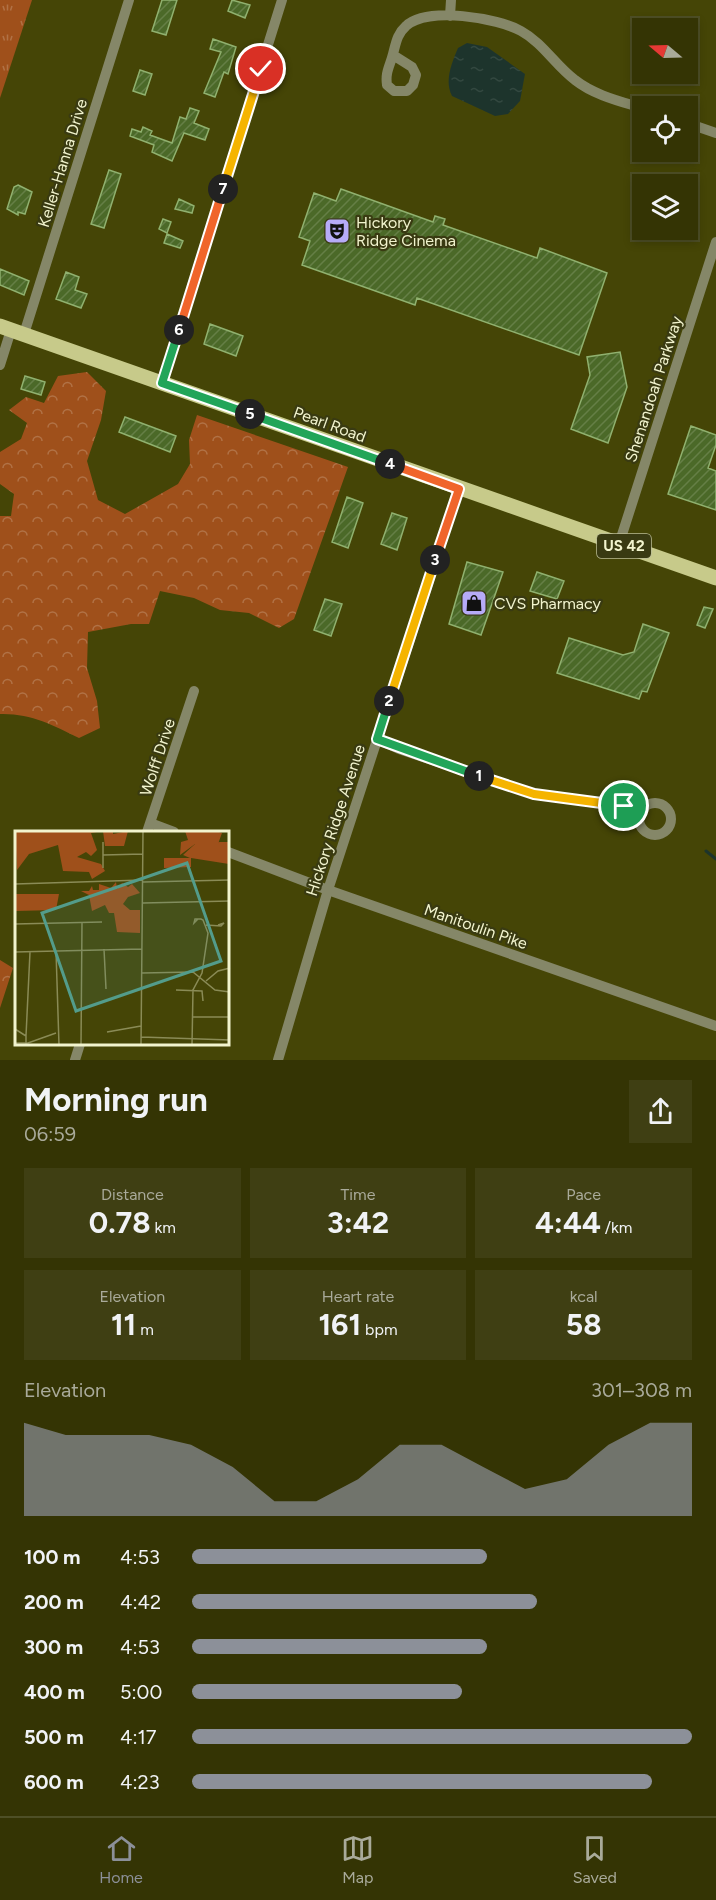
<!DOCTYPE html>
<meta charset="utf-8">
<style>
body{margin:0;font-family:Figtree,sans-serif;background:#3f3f13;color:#f1f3f6;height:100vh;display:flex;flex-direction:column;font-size:22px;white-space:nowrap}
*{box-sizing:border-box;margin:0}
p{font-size:20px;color:#a9aa9a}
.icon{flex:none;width:33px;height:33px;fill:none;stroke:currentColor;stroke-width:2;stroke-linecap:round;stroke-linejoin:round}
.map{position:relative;height:1060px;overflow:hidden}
.sheet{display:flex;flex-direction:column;background:#343404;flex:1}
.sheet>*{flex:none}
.needle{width:39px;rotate:289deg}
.buttons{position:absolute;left:632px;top:18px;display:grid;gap:12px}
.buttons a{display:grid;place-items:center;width:66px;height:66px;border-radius:0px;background:#343404;box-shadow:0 3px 9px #0003,0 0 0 2px #4e4f26;font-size:30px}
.pin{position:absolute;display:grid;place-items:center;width:51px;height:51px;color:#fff;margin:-26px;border:3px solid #fff;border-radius:50%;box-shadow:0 2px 6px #0007}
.km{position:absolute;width:30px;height:30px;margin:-15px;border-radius:50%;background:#222;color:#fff;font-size:16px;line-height:30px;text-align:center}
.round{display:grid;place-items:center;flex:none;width:63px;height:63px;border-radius:0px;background:#3f3f13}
.summary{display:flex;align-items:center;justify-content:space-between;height:102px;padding:0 24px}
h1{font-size:33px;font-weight:700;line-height:45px}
.figures{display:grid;grid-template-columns:repeat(3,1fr);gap:9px;height:102px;padding:6px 24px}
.figures div{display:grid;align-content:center;border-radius:0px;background:#3f3f13;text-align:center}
.figures b{font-size:30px;font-weight:700}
.figures small{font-size:16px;font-weight:400}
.figures p{font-size:16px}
.chart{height:168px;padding:12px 24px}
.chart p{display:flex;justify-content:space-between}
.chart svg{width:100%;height:108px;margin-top:6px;fill:#8c9099;opacity:.7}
ul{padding:0 24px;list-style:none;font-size:20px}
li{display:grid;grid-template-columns:96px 72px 1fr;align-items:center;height:45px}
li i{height:15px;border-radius:8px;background:#8c9099}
.tab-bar{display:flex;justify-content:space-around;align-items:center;height:84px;border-top:2px solid #4e4f26;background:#343404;font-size:16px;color:#a9aa9a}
.tab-bar a{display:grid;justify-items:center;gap:3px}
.tab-bar .current{color:#8c9099}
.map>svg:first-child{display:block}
.grass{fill:url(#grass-tufts)}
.forest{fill:url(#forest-crowns)}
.water{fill:url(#water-ripples)}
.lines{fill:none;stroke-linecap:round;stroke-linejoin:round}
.stream{stroke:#1d342c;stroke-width:3}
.building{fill:url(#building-hatch);stroke:#90b16f;stroke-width:1.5}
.minor{stroke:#858768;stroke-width:10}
.primary{stroke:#c7ca8a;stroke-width:15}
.split-1-casing{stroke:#fff;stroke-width:12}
.split-2-casing{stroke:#fff;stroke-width:12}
.split-3-casing{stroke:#fff;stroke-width:12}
.split-4-casing{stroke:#fff;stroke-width:12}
.split-5-casing{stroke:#fff;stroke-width:12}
.split-6-casing{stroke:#fff;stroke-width:12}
.split-7-casing{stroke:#fff;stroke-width:12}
.split-8-casing{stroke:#fff;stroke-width:12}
.split-1{stroke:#f5b400;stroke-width:8}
.split-2{stroke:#22a559;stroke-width:8}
.split-3{stroke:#f5b400;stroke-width:8}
.split-4{stroke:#f0652b;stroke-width:8}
.split-5{stroke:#22a559;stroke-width:8}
.split-6{stroke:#22a559;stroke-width:8}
.split-7{stroke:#f0652b;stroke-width:8}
.split-8{stroke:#f5b400;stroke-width:8}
.labels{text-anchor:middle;stroke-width:4.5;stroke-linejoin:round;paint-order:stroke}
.shield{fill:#393a12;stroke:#babc96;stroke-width:1.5}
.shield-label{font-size:15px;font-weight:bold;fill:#f2f4ce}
.street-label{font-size:16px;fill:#f2f4ce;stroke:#393a12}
.poi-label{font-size:16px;fill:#f2f4ce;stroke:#393a12;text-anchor:start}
.inset-road{fill:none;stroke:#8a8b56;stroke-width:1.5}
.view{fill:#539c8b;fill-opacity:0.15;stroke:#539c8b;stroke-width:3}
.inset-edge{fill:none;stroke:#f2f4ce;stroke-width:3}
</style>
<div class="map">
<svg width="716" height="1060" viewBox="0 0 716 1060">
<defs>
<pattern id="grass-tufts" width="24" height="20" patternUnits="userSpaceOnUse" patternTransform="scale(1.5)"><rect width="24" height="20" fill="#9f501b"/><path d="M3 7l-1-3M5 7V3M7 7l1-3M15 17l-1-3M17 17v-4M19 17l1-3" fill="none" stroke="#b17246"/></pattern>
<pattern id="forest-crowns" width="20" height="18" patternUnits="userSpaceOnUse" patternTransform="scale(1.5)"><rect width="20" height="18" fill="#9f501b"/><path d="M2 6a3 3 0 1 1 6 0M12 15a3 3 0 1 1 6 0" fill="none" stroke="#b17246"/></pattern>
<pattern id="water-ripples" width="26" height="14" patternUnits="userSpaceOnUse" patternTransform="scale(1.5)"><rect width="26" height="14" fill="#1d342c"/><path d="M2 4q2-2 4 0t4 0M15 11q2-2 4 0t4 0" fill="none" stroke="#334840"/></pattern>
<pattern id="building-hatch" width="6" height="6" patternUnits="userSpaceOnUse" patternTransform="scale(1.5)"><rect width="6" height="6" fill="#4b6928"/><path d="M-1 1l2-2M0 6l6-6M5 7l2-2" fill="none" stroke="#657f46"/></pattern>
</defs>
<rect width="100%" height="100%" fill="#454506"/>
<path class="grass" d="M 0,0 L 32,0 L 0,98 Z"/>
<path class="forest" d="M 87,372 L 106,391 L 101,420 L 87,461 L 98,500 L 125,514 L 178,484 L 190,464 L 189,440 L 197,415 L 348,467 L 294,619 L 279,628 L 249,613 L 220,610 L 194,598 L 160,591 L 149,624 L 131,624 L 88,632 L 87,668 L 97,701 L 100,728 L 79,738 C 53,725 30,713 0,714 L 0,516 L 11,516 L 14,494 L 0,484 L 0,452 L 21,439 L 27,423 L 9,410 L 26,397 L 44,403 L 58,376 Z
M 0,960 L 13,968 L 0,1008 Z"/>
<path class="water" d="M 467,43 L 487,47 L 525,74 L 520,101 L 508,114 L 495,116 L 452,96 C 444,81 452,62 458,48 Z"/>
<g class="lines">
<path class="stream" d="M 706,851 L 716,859"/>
</g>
<path class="building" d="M 162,0 L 177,0 L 166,35 L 152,31 Z
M 232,0 L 250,5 L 245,18 L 228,11 Z
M 213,39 L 236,47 L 228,74 L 224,72 L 215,97 L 204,93 L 221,52 L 210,49 Z
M 140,70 L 152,74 L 145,95 L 133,91 Z
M 190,108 L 199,111 L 194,123 L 209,129 L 205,140 L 184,133 L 172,161 L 152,152 L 154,145 L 130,136 L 132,129 L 141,132 L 143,127 L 152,131 L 150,135 L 172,143 L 180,117 L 186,119 Z
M 109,170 L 121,174 L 104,228 L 91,224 Z
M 18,185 L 32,192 L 25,214 L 18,212 L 18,215 L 7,209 L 14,187 Z
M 341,189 L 433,222 L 435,216 L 445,219 L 443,225 L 537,258 L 540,248 L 607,273 L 579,355 L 417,298 L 415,305 L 302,265 L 310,241 L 299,237 L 314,193 L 336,201 Z
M 179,199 L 194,206 L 192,213 L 175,209 Z
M 163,219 L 171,222 L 167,233 L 159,229 Z
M 167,234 L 183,241 L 180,248 L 164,243 Z
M 0,269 L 29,281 L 24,295 L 0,285 Z
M 66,272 L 79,277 L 75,290 L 87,294 L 81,308 L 56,299 Z
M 210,324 L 243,336 L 236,356 L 204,344 Z
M 620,352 L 627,387 L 608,443 L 571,429 L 590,375 L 587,357 Z
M 25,376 L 45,382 L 41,395 L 21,389 Z
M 125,417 L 176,436 L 170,452 L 119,432 Z
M 691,426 L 716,435 L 716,445 L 708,468 L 716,471 L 716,510 L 668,494 Z
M 347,497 L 363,503 L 348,548 L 332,542 Z
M 392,513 L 407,518 L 397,550 L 381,544 Z
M 467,562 L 503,572 L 481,635 L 449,624 Z
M 537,572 L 564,581 L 557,599 L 530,591 Z
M 325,599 L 342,604 L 331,636 L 314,630 Z
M 704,607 L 713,609 L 705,628 L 697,625 Z
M 643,624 L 669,633 L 647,692 L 642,691 L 639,699 L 557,673 L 569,638 L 623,655 L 634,652 Z"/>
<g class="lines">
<path class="minor" d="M 450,16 L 451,0
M 393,55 L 412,67 L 416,75 L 413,85 L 407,91 L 394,91 L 387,85 C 385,72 390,66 393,54 C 396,43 397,34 406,26 C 427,6 498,18 521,31 C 543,43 555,65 575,80 C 594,95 619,101 642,108
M 687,123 L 716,133
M 24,334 L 129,0
M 0,365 L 11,330
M 162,383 L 282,0
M 619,544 L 716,242
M 377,739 L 399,749 L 534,794 L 624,806 L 640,813
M639 819a16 16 0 1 1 32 0a16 16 0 1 1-32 0Z
M 150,823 L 174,832
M 147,832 L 194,691
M 228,852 L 328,890 L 716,1026
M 75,1060 L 80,1044
M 278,1060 L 328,890 L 459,489"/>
<path class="primary" d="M 0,326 L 716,578"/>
</g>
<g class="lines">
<g class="split-1-casing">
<path id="split-1" d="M 479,776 L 534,794 L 624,806"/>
</g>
<g class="split-2-casing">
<path id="split-2" d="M 389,701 L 377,739 L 479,776"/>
</g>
<g class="split-3-casing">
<path id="split-3" d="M 389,701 L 435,560"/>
</g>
<g class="split-4-casing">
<path id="split-4" d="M 390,464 L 459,489 L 435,560"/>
</g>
<g class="split-5-casing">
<path id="split-5" d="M 250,414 L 390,464"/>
</g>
<g class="split-6-casing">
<path id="split-6" d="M 179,330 L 162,383 L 250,414"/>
</g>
<g class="split-7-casing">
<path id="split-7" d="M 179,330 L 223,189"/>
</g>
<g class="split-8-casing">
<path id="split-8" d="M 223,189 L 261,69"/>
</g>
<use href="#split-1" class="split-1"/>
<use href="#split-2" class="split-2"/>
<use href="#split-3" class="split-3"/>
<use href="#split-4" class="split-4"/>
<use href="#split-5" class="split-5"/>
<use href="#split-6" class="split-6"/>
<use href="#split-7" class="split-7"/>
<use href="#split-8" class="split-8"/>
</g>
<defs>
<g id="theatre-square" transform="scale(1.35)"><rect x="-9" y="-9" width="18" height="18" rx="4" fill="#b6abf8" stroke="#393a12"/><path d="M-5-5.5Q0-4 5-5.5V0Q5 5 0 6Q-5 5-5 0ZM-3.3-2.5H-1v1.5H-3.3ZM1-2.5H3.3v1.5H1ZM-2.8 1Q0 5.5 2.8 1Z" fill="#111"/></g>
<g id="shop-square" transform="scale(1.35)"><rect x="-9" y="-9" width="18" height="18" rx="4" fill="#b6abf8" stroke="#393a12"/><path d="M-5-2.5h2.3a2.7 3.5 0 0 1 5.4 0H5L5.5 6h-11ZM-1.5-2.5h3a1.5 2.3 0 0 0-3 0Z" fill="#111"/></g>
</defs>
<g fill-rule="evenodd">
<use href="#theatre-square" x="337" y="231"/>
<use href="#shop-square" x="474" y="603"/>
</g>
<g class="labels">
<rect class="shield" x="597" y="534" width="54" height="24" rx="4.5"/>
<g class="shield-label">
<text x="624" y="551">US 42</text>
</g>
<g class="street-label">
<text transform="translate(62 163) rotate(-73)" y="6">Keller-Hanna Drive</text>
<text transform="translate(653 389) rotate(-72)" y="6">Shenandoah Parkway</text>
<text transform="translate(330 424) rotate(20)" y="6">Pearl Road</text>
<text transform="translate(157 757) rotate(-72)" y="6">Wolff Drive</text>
<text transform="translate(335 820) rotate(-72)" y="6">Hickory Ridge Avenue</text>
<text transform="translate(476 926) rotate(19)" y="6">Manitoulin Pike</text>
</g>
<g class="poi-label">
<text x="356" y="228">Hickory<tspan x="356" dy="18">Ridge Cinema</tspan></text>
<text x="494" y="609">CVS Pharmacy</text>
</g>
</g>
<g transform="translate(15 831)">
<rect width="214" height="214" fill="#454506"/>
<path d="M 205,11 L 214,11 L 214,33 L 176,27 L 176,36 L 149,37 L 149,27 L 175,27 L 168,24 L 180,13 Z" fill="#9f501b"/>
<path d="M 0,0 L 98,0 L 98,3 L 113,0 L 109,15 L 90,15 L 88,0 L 76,2 L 82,19 L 76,25 L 71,21 L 62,26 L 86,33 L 90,40 L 77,48 L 74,41 L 48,40 L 43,14 L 14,23 L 2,39 ZM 101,51 L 102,58 L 107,52 L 113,56 L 117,53 L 125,62 L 113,66 L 108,73 L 115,79 L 125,79 L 125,102 L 102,101 L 99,82 L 94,82 L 90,74 L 77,80 L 74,64 L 66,60 L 74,60 L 77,55 L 78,59 L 84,59 L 84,53 L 96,57 ZM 0,63 L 44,63 L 41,79 L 0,80 Z" fill="#9f501b"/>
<path d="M 170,0 L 201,0 L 207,2 L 203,13 L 180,13 L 165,24 L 166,11 L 173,9 Z" fill="#9f501b"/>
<path class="inset-road" d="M 88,24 L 128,23M 88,37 L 88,11M 128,51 L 215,49M 0,53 L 128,49M 128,72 L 215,70M 0,93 L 87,91M 191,94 L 206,95 L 209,92 L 203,94M 89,118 L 91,158M 41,120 L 44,214M 0,121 L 127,118M 127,142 L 178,141 L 200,159 L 215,161M 191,150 L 203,140 L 215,137M 161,159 L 187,160 L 188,170M 178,186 L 215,186M 0,198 L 11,205 L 11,213M 92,201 L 126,195M 11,205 L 15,121M 126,206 L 215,209M 0,212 L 13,212 L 41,202M 66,214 L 67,91M 126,214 L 128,0M 177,214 L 178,159 L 187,142 L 193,102 L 188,89 L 186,88 L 180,88 L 179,92 L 183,88"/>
<path class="view" d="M 172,32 L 206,130 L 61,180 L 27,82 Z"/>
<rect width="214" height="214" class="inset-edge"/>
</g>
</svg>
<div class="buttons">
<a><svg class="needle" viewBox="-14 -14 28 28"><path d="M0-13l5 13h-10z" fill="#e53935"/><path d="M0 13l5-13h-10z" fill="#a9aa9a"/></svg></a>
<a><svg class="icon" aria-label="locate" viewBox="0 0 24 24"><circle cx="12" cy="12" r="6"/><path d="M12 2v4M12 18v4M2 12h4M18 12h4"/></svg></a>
<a><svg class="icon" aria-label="layers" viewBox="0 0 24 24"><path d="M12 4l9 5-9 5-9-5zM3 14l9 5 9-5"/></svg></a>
</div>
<div class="pin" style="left:624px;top:806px;background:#1e9e55"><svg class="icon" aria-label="arrive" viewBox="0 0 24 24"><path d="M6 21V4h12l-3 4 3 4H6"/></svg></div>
<div class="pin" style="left:261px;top:69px;background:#d93025"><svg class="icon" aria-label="check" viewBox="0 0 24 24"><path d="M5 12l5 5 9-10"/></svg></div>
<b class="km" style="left:479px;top:776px">1</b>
<b class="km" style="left:389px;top:701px">2</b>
<b class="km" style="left:435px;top:560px">3</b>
<b class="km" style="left:390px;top:464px">4</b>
<b class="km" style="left:250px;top:414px">5</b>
<b class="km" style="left:179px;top:330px">6</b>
<b class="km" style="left:223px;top:189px">7</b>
</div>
<section class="sheet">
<div class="summary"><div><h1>Morning run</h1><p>06:59</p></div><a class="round"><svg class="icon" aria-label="share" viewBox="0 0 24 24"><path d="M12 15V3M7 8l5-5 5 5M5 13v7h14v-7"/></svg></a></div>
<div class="figures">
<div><p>Distance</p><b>0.78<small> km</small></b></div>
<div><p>Time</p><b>3:42</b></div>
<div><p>Pace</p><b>4:44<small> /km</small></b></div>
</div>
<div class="figures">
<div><p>Elevation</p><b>11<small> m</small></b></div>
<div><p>Heart rate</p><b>161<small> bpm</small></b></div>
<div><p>kcal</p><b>58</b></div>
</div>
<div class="chart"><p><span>Elevation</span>301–308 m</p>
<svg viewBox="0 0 160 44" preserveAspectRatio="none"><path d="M0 44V6L10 11L20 11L30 11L40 15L50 24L60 38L70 38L80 29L90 15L100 15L110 24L120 33L130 29L140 15L150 6L160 6V44z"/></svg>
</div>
<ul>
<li><b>100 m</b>4:53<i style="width:59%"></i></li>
<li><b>200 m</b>4:42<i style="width:69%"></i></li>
<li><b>300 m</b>4:53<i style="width:59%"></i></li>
<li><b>400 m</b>5:00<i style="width:54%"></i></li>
<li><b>500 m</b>4:17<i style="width:100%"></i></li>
<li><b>600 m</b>4:23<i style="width:92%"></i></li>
</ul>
</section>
<nav class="tab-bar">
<a class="current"><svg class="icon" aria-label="home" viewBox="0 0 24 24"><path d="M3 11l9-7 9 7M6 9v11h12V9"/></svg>Home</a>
<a><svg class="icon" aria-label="map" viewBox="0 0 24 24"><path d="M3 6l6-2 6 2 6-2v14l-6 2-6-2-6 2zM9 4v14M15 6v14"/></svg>Map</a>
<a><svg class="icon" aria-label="saved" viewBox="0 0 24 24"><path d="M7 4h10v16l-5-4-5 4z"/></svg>Saved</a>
</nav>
